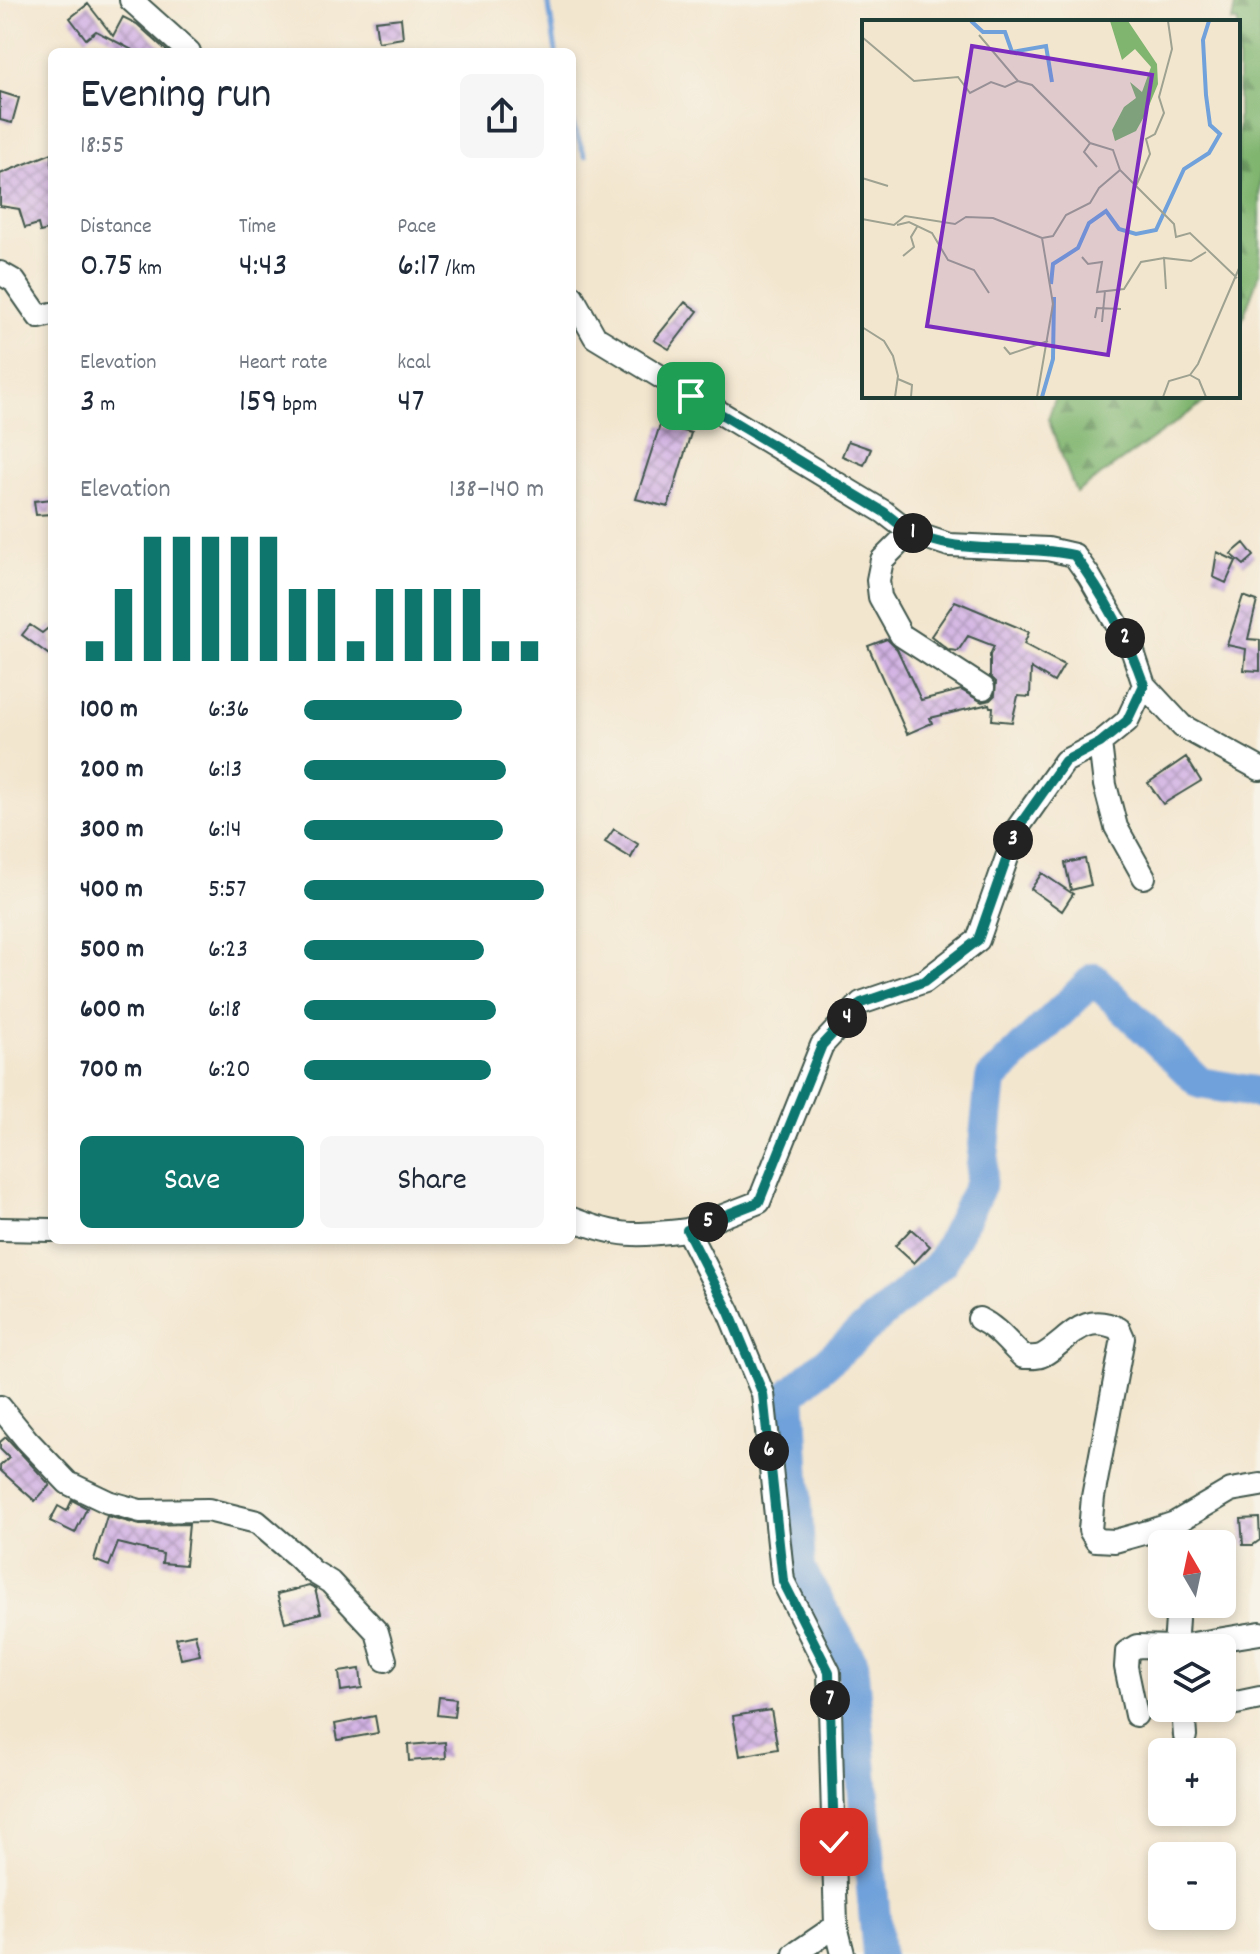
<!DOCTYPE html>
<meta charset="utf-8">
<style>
body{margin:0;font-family:Dekko,sans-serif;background:#f6f6f7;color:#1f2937;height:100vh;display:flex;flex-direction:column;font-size:30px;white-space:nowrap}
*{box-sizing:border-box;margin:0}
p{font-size:26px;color:#747a83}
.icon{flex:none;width:44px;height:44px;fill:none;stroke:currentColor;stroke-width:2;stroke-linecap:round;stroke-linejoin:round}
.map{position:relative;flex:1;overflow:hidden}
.drawer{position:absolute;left:48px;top:48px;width:528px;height:1196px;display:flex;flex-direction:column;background:#fff;border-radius:12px;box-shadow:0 4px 12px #0003}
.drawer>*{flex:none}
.needle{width:52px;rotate:351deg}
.controls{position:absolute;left:1148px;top:1530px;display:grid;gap:16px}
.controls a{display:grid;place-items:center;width:88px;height:88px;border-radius:12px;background:#fff;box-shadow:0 4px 12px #0003;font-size:40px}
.pin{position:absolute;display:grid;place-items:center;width:68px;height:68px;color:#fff;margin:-34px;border-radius:16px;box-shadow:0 4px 12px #0006}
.km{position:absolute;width:40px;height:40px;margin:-20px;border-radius:50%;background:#222;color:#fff;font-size:22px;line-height:40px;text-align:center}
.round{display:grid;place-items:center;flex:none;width:84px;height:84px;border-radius:12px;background:#f6f6f7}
.head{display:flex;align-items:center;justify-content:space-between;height:136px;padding:0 32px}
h1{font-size:44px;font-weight:600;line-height:60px}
.stats{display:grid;grid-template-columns:repeat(3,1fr);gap:12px;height:136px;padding:8px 32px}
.stats div{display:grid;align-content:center}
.stats b{font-size:34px;font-weight:600}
.stats small{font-size:22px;font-weight:400}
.stats p{font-size:22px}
.chart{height:224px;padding:16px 32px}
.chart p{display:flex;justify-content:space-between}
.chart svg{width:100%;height:144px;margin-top:8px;stroke:#0f766e;stroke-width:6}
.cta{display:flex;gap:16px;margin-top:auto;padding:16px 32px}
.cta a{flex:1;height:92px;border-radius:12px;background:#0f766e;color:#fff;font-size:32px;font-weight:600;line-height:92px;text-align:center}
.cta a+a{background:#f6f6f7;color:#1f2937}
ul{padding:0 32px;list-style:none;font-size:26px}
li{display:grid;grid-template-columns:128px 96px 1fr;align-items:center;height:60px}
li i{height:20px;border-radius:10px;background:#0f766e}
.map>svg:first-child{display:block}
.forest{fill:url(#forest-firs);stroke:#507952;stroke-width:2}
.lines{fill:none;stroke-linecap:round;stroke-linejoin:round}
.stream{stroke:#70a1da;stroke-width:5}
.river{stroke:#70a1da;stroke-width:32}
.building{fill:url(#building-cross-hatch)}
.minor-casing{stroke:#3f564b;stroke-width:26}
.minor{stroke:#fff;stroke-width:22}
.route-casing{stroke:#fff;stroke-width:16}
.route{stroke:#0f766e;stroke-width:10}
.inset-river{fill:none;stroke:#70a1da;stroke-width:4}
.inset-road{fill:none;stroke:#9ea291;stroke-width:2}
.view{fill:#7b2cbf;fill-opacity:0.15;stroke:#7b2cbf;stroke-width:4}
.inset-edge{fill:none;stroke:#1f3d34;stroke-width:4}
</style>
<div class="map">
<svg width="1260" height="1954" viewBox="0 0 1260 1954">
<defs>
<pattern id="forest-firs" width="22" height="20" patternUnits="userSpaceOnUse" patternTransform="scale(2)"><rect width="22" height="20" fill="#80b570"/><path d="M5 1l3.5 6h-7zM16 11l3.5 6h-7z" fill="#68945d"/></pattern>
<pattern id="building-cross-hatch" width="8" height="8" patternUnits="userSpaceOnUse" patternTransform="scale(2)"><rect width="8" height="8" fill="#d3b3e4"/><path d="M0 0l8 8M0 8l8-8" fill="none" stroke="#ab93ba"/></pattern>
</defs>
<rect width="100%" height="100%" fill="#f7f3e8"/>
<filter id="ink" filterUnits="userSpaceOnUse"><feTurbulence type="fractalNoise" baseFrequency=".0125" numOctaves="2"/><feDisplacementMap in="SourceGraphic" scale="16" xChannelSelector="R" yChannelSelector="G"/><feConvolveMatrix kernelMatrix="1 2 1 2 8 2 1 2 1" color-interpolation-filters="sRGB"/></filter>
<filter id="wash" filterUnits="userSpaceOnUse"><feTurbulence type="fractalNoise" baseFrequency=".006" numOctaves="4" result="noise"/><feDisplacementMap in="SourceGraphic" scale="32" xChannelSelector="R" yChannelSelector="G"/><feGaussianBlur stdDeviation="1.8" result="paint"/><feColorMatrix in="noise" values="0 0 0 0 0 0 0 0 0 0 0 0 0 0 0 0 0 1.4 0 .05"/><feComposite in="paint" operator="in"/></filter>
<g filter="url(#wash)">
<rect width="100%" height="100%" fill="#f3e6cf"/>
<path class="forest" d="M 1236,0 L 1260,0 L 1260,272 L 1238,331 L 1238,22 L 1232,22 Z
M 1056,396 L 1213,396 L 1076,493 L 1048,419 Z"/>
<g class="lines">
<path class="stream" d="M 548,0 L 556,52
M 572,122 L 585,156"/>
<path class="river" d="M 878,1954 L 852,1662 L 800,1570 L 790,1394 L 942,1262 L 980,1186 L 991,1079 L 1094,979 L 1200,1083 L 1260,1093"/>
</g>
<g id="blocks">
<path class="building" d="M 88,4 L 113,36 L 123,17 L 137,24 L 168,52 L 136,52 L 96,31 L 86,39 L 70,18 Z
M 401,18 L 403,38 L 378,42 L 375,21 Z
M 0,92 L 19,98 L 12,123 L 0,120 Z
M 52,153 L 52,229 L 40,232 L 38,224 L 25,228 L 19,209 L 0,206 L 0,174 Z
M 685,302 L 698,311 L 669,349 L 654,340 Z
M 660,425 L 691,433 L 668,507 L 636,499 Z
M 848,441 L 871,449 L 864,465 L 842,456 Z
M 52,499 L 52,514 L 36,515 L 34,501 Z
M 1244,543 L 1254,556 L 1244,565 L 1231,554 Z
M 1217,552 L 1236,561 L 1226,583 L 1213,577 Z
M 1243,596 L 1257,601 L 1248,639 L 1260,640 L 1260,671 L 1244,670 L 1246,649 L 1227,645 Z
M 955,601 L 1029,632 L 1024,644 L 1064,665 L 1054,682 L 1031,668 L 1030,697 L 1018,696 L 1012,722 L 992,720 L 993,707 L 990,707 L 989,704 L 930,718 L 932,723 L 907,734 L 868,646 L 887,639 L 897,649 L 921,700 L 961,690 L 982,702 L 990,700 L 995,695 L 996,682 L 990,676 L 990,655 L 994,646 L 968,636 L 958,651 L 949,650 L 931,636 Z
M 30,625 L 42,633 L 52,625 L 52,657 L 22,635 Z
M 1186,757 L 1201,781 L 1163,804 L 1148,783 Z
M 614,829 L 638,844 L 631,858 L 605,842 Z
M 1085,859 L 1091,885 L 1071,890 L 1065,863 Z
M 1042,873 L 1073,894 L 1062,911 L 1031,889 Z
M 911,1229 L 930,1246 L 914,1263 L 895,1246 Z
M 6,1437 L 50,1485 L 35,1501 L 0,1470 L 0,1466 L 9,1458 L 0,1449 L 0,1442 Z
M 72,1500 L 87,1508 L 75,1533 L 50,1521 L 58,1506 L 67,1511 Z
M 107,1516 L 140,1525 L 189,1524 L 185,1565 L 162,1563 L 163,1554 L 118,1543 L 109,1566 L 94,1560 Z
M 1259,1518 L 1260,1540 L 1253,1545 L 1243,1545 L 1241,1519 Z
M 309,1586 L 315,1589 L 321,1613 L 285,1622 L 277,1594 Z
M 195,1634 L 200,1655 L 181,1659 L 176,1638 Z
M 360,1669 L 362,1688 L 341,1691 L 339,1672 Z
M 439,1697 L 456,1699 L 454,1717 L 437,1715 Z
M 771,1710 L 778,1749 L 740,1756 L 733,1716 Z
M 375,1716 L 378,1733 L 338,1740 L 335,1724 Z
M 445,1742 L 446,1758 L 409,1761 L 408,1745 Z"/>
</g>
</g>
<g filter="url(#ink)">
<use href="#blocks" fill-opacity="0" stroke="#3f564b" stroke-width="2"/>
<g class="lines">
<g class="minor-casing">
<path id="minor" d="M 131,0 L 189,52
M 0,273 L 14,281 L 39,317 L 52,314
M 572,296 L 595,337 L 884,512 L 910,532 L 949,545 L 1048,549 L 1074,555 L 1089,576 L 1133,652 L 1144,685 L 1182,726 L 1260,769
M 910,532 L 882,560 L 878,580 L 880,597 L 901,635 L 983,688
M 1100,743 L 1105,785 L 1116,827 L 1144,877
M 572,1219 C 621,1238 636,1236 687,1230
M 0,1229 L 52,1230
M 979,1319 C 998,1328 1008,1343 1023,1357 C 1030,1357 1038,1358 1043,1355 C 1070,1340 1082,1311 1119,1329 L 1123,1338 L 1093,1497 L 1090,1530 L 1096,1540 L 1115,1541 L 1151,1531 L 1175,1523 L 1231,1490 L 1260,1485
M 0,1407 L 27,1440 L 68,1483 L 108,1502 L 140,1511 L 208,1510 L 257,1522 L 298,1557 L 312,1571 L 330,1582 L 377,1632 L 385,1660
M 1175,1523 L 1178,1544
M 1175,1648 L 1178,1604
M 1222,1706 L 1260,1698
M 1183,1708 L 1185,1736
M 1136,1715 L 1126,1667 L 1127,1652 L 1137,1646 L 1174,1647 L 1260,1633
M 795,1954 L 836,1926
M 843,1954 L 836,1926 L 829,1672 L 783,1581 L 763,1394 L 729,1312 L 687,1230 L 759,1202 L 822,1045 L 861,1003 L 925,981 L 978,940 L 1017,829 L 1065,761 L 1100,743 L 1127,721 L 1144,685"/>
</g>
<use href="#minor" class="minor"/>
</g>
</g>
<g class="lines" filter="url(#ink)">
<g class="route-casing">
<path id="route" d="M 691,396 L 884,512 C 892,518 900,526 909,531 C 955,557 1022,543 1074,555 C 1103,594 1128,639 1144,685 L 1127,721 L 1100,743 L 1065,761 L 1017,829 L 978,940 L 925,981 L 861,1003 L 822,1045 L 759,1202 L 687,1230 L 729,1312 L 763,1394 L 783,1581 L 829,1672 L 834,1842"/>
</g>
<use href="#route" class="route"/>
</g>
<g transform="translate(862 20)">
<rect width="378" height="378" fill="#f3e6cf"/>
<path d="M 248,1 L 266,1 L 295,44 L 296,64 L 284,93 L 274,111 L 253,121 L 250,110 L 262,87 L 274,78 L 268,62 L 280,72 L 289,47 L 273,29 L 260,40 Z" fill="#80b570"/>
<path class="inset-river" d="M 109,1 L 121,12 L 143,12 L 150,32 L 184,26 L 190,62M 189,264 L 191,244 L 216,228 L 227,203 L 244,191 L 257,209 L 274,214 L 294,210 L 322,149 L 347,133 L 358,114 L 348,105 L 344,75 L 341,20 L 347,1M 180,377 L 191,339 L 192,277"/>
<path class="inset-road" d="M 306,1 L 310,29 L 297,77 L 302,93 L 293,114 L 284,119 L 288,134 L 274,166 L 312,204 L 314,217 L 328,213 L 375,258M 117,15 L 156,61 L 170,65 L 228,123 L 251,130 L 258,150 L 274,166M 0,17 L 52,61 L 96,57 L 108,73 L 129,62 L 143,67 L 156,61M 228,123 L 222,132 L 235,147M 0,158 L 26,166M 0,199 L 32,205 L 43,196 L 93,204 L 104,197 L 131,198 L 180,218M 35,205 L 47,202 L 70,213 L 86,240 L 112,250 L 127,273M 41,236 L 52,227 L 49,217 L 55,207M 220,237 L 226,244 L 240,242 L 235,272 L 262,269 L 279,242 L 302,238M 304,269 L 302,238 L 329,241 L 344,232M 233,298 L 235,288 L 259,289M 240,302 L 243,271M 0,307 L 22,321 L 31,336 L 36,356 L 33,377M 142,327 L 148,334 L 186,321M 328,355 L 337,360 L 344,377M 36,359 L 50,365 L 49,377M 175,377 L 191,284 L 180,218 L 191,216 L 204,195 L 228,183 L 237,168 L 258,150M 301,377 L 307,361 L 328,355 L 336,344 L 378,246"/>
<path class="view" d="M 110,26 L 290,55 L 246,335 L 65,306 Z"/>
<rect width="378" height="378" class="inset-edge"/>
</g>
</svg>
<div class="controls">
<a><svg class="needle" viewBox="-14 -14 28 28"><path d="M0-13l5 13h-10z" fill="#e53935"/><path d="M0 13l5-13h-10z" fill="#747a83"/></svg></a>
<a><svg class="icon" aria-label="layers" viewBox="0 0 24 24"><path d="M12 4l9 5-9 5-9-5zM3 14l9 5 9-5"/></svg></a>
<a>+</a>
<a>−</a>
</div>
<div class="pin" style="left:691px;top:396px;background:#1e9e55"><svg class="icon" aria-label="arrive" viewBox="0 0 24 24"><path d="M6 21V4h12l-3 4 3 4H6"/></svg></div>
<div class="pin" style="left:834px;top:1842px;background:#d93025"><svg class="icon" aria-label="check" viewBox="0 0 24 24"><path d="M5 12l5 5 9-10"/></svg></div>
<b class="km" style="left:913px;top:533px">1</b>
<b class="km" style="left:1125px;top:638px">2</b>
<b class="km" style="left:1013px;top:840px">3</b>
<b class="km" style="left:847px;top:1018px">4</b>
<b class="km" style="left:708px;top:1222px">5</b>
<b class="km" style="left:769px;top:1451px">6</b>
<b class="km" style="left:830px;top:1700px">7</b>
<section class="drawer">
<div class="head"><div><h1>Evening run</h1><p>18:55</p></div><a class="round"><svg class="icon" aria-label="share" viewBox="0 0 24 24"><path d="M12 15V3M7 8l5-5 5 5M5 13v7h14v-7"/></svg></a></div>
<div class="stats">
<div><p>Distance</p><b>0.75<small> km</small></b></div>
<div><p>Time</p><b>4:43</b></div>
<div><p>Pace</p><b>6:17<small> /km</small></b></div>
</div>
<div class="stats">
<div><p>Elevation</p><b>3<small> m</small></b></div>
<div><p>Heart rate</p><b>159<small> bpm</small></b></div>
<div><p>kcal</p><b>47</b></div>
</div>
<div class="chart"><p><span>Elevation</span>138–140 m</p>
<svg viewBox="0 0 160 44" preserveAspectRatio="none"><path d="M5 44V38M15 44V22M25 44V6M35 44V6M45 44V6M55 44V6M65 44V6M75 44V22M85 44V22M95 44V38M105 44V22M115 44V22M125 44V22M135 44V22M145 44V38M155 44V38"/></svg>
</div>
<ul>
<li><b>100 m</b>6:36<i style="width:66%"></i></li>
<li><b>200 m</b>6:13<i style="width:84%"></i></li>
<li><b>300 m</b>6:14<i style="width:83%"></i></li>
<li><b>400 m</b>5:57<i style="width:100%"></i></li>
<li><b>500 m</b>6:23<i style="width:75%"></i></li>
<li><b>600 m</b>6:18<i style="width:80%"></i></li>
<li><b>700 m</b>6:20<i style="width:78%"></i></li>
</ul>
<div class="cta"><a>Save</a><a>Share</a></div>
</section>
</div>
